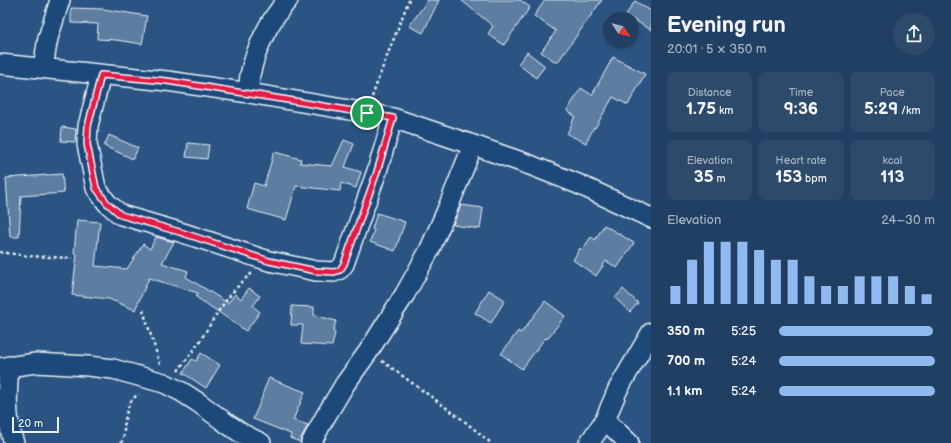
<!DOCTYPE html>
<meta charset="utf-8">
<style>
body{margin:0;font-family:"Balsamiq Sans",sans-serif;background:#2d4a6b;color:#f1f3f6;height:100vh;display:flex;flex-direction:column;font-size:15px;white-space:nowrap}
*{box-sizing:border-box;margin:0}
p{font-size:13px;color:#a2afbe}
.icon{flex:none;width:22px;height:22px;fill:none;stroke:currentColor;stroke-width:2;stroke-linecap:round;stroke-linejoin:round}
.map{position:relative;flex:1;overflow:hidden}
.details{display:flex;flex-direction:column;background:#203f62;width:300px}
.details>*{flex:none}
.needle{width:26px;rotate:126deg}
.buttons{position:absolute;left:603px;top:12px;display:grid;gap:8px}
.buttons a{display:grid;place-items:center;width:36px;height:36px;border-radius:50%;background:#203f62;box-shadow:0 1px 3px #0004,0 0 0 1px #3d5877;font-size:20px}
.scale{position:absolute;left:12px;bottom:10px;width:47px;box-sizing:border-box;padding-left:4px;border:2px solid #e8f1f8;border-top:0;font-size:11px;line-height:14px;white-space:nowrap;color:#e8f1f8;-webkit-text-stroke:3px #1f4a7a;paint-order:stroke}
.pin{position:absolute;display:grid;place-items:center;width:34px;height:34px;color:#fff;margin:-17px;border:2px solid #fff;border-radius:50%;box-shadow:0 1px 4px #0007}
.round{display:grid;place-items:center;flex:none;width:42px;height:42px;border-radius:21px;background:#2d4a6b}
.head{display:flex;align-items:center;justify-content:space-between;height:68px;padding:0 16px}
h1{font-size:22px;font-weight:700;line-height:30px}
.figures{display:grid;grid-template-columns:repeat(3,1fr);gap:6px;height:68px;padding:4px 16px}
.figures div{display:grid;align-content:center;border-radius:8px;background:#2d4a6b;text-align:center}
.figures b{font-size:17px;font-weight:700}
.figures small{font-size:11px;font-weight:400}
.figures p{font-size:11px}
.chart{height:112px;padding:8px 16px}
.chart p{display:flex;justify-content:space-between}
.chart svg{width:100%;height:72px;margin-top:4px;stroke:#90b9f0;stroke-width:6}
ul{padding:0 16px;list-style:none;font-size:13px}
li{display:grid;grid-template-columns:64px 48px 1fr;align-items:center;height:30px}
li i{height:10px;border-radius:5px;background:#90b9f0}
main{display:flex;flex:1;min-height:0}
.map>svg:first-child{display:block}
.building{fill:#5d7da1;stroke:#e8f1f8}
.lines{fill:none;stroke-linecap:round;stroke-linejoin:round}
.minor-casing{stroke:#e8f1f8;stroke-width:22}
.path{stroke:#e8f1f8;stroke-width:2.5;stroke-dasharray:3 3;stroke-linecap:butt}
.minor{stroke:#1f4a7a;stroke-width:19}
.route-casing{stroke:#fff;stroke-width:8}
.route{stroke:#e11d48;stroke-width:5}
</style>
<main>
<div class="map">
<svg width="651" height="443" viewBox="0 0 651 443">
<rect width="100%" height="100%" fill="#2b5482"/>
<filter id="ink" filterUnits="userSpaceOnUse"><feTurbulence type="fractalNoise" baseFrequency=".025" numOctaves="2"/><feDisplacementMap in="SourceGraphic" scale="8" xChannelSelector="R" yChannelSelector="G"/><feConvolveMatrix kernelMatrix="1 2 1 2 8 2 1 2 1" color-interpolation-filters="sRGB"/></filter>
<g filter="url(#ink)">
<path class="building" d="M 428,0 L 439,0 L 423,33 L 409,26 Z
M 461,0 L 520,0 L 530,7 L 504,45 L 488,34 L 493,26 Z
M 545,0 L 602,0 L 557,63 L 541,52 L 556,31 L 534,16 Z
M 635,1 L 651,11 L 651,30 L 626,15 Z
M 71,8 L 103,9 L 147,16 L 142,44 L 116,40 L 97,39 L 98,24 L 71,23 Z
M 527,52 L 545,66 L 536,78 L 518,64 Z
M 613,57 L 645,74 L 628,105 L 613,97 L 595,128 L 594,127 L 586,143 L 567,134 L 575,116 L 567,111 L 581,88 L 592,95 Z
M 62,127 L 76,129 L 75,142 L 61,141 Z
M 109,135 L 138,148 L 133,159 L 104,146 Z
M 344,140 L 354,144 L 345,167 L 361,172 L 356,188 L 341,183 L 340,191 L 296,186 L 286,220 L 247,209 L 254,183 L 264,186 L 274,152 L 301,159 L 300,163 L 332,166 Z
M 188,143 L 209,145 L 207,159 L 186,157 Z
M 62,174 L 64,193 L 21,196 L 19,237 L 10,237 L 6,178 Z
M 461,205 L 483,208 L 480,229 L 453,225 Z
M 377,213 L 405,222 L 395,251 L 370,242 L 374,230 L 372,229 Z
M 77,220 L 100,222 L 95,266 L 127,269 L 143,244 L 150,249 L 156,237 L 174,242 L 162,263 L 188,271 L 186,277 L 228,303 L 235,294 L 241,299 L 249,288 L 260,296 L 253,306 L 260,312 L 246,331 L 217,311 L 196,297 L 198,293 L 149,278 L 135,310 L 109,299 L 72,295 L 77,254 L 74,253 Z
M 604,225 L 634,243 L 617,268 L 606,261 L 596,276 L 573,260 L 580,248 L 582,250 L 591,237 L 595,240 Z
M 623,289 L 638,303 L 630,312 L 615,298 Z
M 489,290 L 505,300 L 491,323 L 475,313 Z
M 545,301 L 565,316 L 547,339 L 545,338 L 522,369 L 501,354 L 518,331 L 521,333 Z
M 292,306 L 314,307 L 314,315 L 336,321 L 333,332 L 335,333 L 332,346 L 301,344 L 303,325 L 291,325 Z
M 201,353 L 220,365 L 206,388 L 183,373 L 192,359 L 196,361 Z
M 269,378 L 305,392 L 293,420 L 308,425 L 301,438 L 300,442 L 290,438 L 291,434 L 253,419 L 263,395 L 262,395 Z"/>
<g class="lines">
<g class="minor-casing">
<path id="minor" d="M 0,64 L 167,81 L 249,93 L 367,113 L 393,118 L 473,145 L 530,165 L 578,184 L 651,218
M 43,67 L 48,38 L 60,0
M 101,75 L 88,126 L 87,144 L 96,188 L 107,203 L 121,215 L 183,233 L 269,261 L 316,271 L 334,272 L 340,269 L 344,264 L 377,171 L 393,118
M 249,93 C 249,87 249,81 250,75 C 256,48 269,20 288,0
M 9,366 C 7,392 5,418 14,443
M 0,368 L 36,363 L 88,366 L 113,369 L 164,383 L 182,392 L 199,403 L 226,423 L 241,433 L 261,443
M 605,420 L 629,443
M 311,443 L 324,419 L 345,384 L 368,352 L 405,294 L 429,251 L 447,210 L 473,145
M 589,443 L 605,420 L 618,389 L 651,333"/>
</g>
<path class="path" d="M 372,97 L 385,61 L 409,0
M 0,252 L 28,256 L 72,258
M 143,310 L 160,364
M 382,361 L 463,420 L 491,443
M 178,371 C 185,361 193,351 200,341 C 216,315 228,293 252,273
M 121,443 L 123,440 C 125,424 124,402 139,394"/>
<use href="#minor" class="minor"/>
</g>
</g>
<g class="lines" filter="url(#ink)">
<g class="route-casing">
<path id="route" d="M 101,75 L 167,81 L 288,100 L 393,118 L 377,172 L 344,264 L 340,270 L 334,272 L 316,271 L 269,261 L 183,233 L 121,215 L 107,203 L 96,188 L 87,144 L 88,126 Z"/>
</g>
<use href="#route" class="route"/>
</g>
</svg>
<div class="buttons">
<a><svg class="needle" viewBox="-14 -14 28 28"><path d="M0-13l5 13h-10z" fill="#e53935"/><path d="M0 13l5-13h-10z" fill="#a2afbe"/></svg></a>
</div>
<div class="scale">20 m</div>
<div class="pin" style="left:367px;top:113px;background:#1e9e55"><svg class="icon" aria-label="arrive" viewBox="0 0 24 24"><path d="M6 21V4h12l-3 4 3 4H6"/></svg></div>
</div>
<section class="details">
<div class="head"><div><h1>Evening run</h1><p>20:01 · 5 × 350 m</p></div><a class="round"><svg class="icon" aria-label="share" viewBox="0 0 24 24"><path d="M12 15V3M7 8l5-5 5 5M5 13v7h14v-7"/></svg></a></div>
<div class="figures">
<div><p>Distance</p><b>1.75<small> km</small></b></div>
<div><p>Time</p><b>9:36</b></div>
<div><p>Pace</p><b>5:29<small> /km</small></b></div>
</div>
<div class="figures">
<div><p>Elevation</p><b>35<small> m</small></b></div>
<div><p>Heart rate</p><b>153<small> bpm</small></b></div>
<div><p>kcal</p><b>113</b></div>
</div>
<div class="chart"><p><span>Elevation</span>24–30 m</p>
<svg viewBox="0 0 160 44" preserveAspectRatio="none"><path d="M5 44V33M15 44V17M25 44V6M35 44V6M45 44V6M55 44V11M65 44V17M75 44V17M85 44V27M95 44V33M105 44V33M115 44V27M125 44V27M135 44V27M145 44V33M155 44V38"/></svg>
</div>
<ul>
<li><b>350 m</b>5:25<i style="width:99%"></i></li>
<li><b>700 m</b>5:24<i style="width:100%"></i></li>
<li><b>1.1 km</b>5:24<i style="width:100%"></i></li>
</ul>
</section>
</main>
